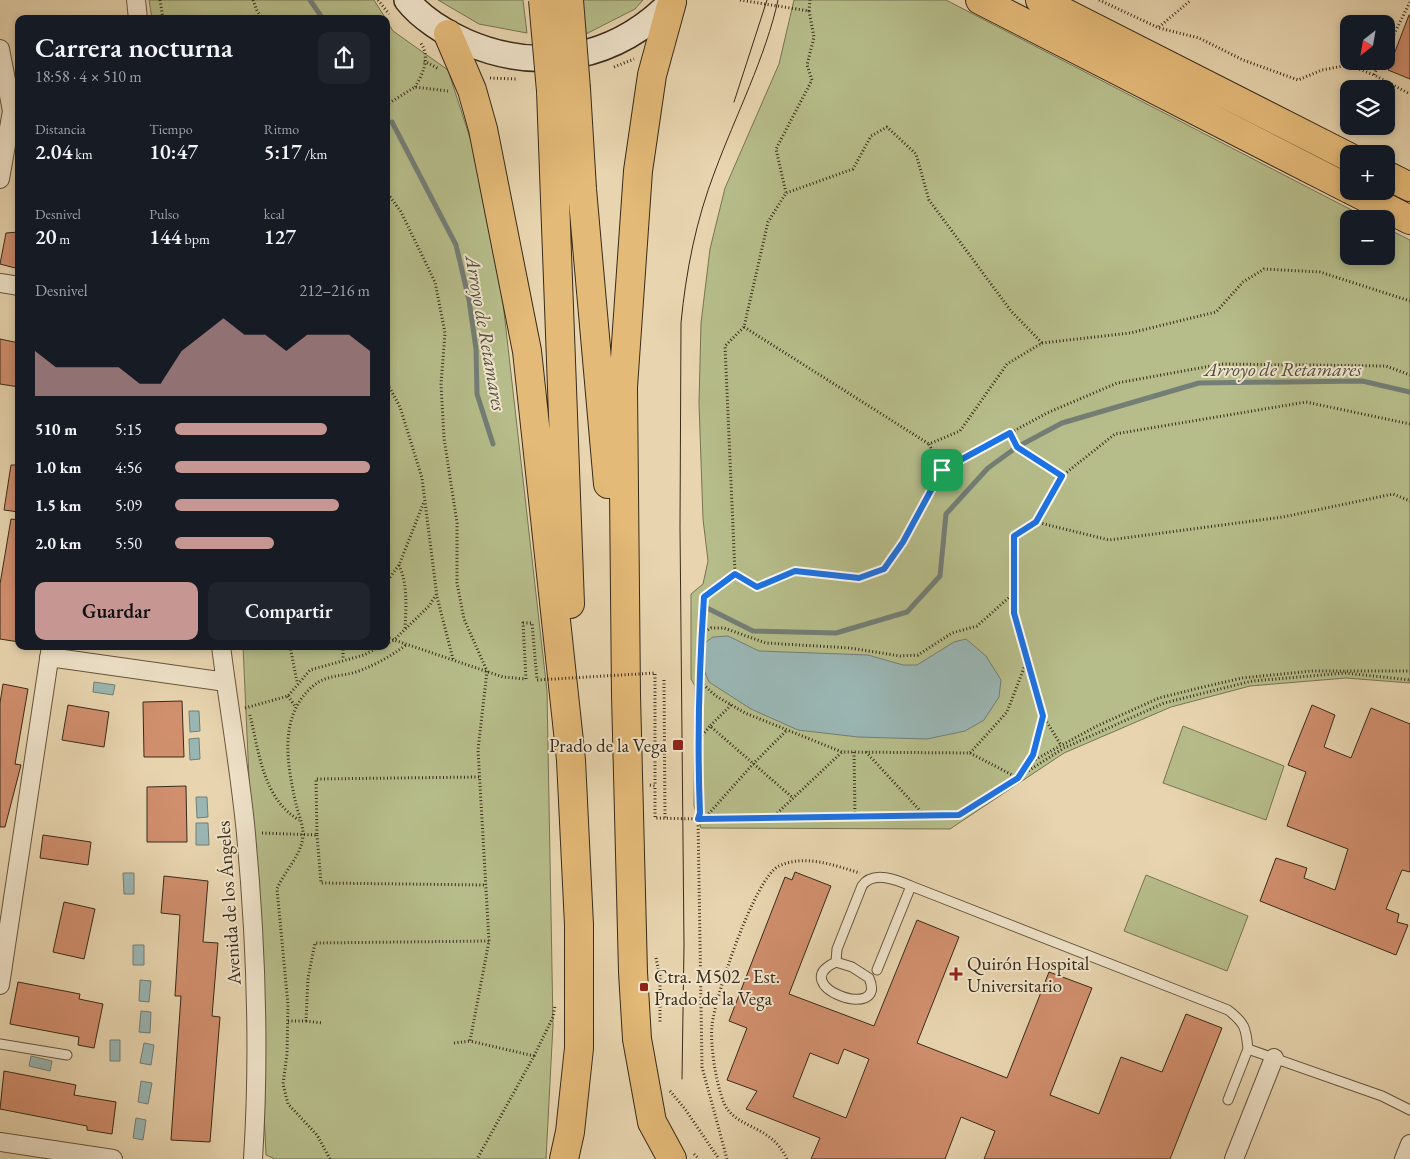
<!DOCTYPE html>
<html lang="es">
<meta charset="utf-8">
<style>
body{margin:0;font-family:"EB Garamond",serif;background:#20242c;color:#f1f3f6;height:100vh;display:flex;flex-direction:column;font-size:19px;white-space:nowrap}
*{box-sizing:border-box;margin:0}
p{font-size:16px;color:#9ea1a6}
.icon{flex:none;width:28px;height:28px;fill:none;stroke:currentColor;stroke-width:2;stroke-linecap:round;stroke-linejoin:round}
.map{position:relative;flex:1;overflow:hidden}
.sheet{position:absolute;left:15px;top:15px;width:375px;height:635px;display:flex;flex-direction:column;background:#171b24;border-radius:10px;box-shadow:0 2px 8px #0003}
.sheet>*{flex:none}
.needle{width:32px;rotate:211deg}
.tools{position:absolute;left:1340px;top:15px;display:grid;gap:10px}
.tools a{display:grid;place-items:center;width:55px;height:55px;border-radius:10px;background:#171b24;box-shadow:0 2px 8px #0003;font-size:25px}
.pin{position:absolute;display:grid;place-items:center;width:42px;height:42px;color:#fff;margin:-21px;border-radius:10px;box-shadow:0 2px 8px #0006}
.round{display:grid;place-items:center;flex:none;width:52px;height:52px;border-radius:10px;background:#20242c}
.overview{display:flex;align-items:center;justify-content:space-between;height:85px;padding:0 20px}
h1{font-size:28px;font-weight:600;line-height:38px}
.figures{display:grid;grid-template-columns:repeat(3,1fr);gap:8px;height:85px;padding:5px 20px}
.figures div{display:grid;align-content:center}
.figures b{font-size:21px;font-weight:600}
.figures small{font-size:14px;font-weight:400}
.figures p{font-size:14px}
.chart{height:140px;padding:10px 20px}
.chart p{display:flex;justify-content:space-between}
.chart svg{width:100%;height:90px;margin-top:5px;fill:#c59692;opacity:.7}
.action{display:flex;gap:10px;margin-top:auto;padding:10px 20px}
.action a{flex:1;height:58px;border-radius:10px;background:#c59692;color:#111;font-size:20px;font-weight:600;line-height:58px;text-align:center}
.action a+a{background:#20242c;color:#f1f3f6}
ul{padding:0 20px;list-style:none;font-size:16px}
li{display:grid;grid-template-columns:80px 60px 1fr;align-items:center;height:38px}
li i{height:12px;border-radius:6px;background:#c59692}
.map>svg:first-child{display:block}
.green{fill:#b6bd8a;stroke:#777452}
.water{fill:#9ab6b4;stroke:#737e76}
.lines{fill:none;stroke-linecap:round;stroke-linejoin:round}
.stream{stroke:#737e76;stroke-width:5}
.building{fill:#d18f6e;stroke:#382a19;fill-rule:evenodd}
.lane-casing{stroke:#64553e;stroke-width:11}
.street-casing{stroke:#64553e;stroke-width:20}
.secondary-casing{stroke:#382a19;stroke-width:28}
.highway-casing{stroke:#382a19;stroke-width:30}
.path{stroke:#382a19;stroke-width:3;stroke-dasharray:1 2.5;stroke-linecap:butt}
.lane{stroke:#f0e4cb;stroke-width:9}
.street{stroke:#f0e4cb;stroke-width:18}
.secondary{stroke:#f0e4cb;stroke-width:25}
.highway{stroke:#e4ba78;stroke-width:28}
.tram{stroke:#382a19;stroke-width:1}
.highway-bridge-casing{stroke:#382a19;stroke-width:30;stroke-linecap:butt}
.path-bridge{stroke:#382a19;stroke-width:3;stroke-dasharray:1 2.5;stroke-linecap:butt}
.highway-bridge{stroke:#e4ba78;stroke-width:28}
.route-casing{stroke:#fff;stroke-width:10}
.route{stroke:#1a73e8;stroke-width:6}
.poi-dot{fill:#8f2418;stroke:#f0e4cb;stroke-width:2}
.labels{text-anchor:middle;stroke-width:4;stroke-linejoin:round;paint-order:stroke}
.poi-label{font-size:19px;fill:#382a19;stroke:#f0e4cb;text-anchor:start}
.street-label{font-size:19px;fill:#382a19;stroke:#f0e4cb}
.water-label{font-size:20px;font-style:italic;fill:#504d40;stroke:#f0e4cb}
</style>
<div class="map">
<svg width="1410" height="1159" viewBox="0 0 1410 1159">
<rect width="100%" height="100%" fill="#e8d5af"/>
<filter id="stains"><feTurbulence type="fractalNoise" baseFrequency=".004" numOctaves="4"/><feColorMatrix values="0 0 0 0 .2 0 0 0 0 .09 0 0 0 0 .02 0 0 0 .5 -.17"/></filter>
<radialGradient id="worn" r=".72"><stop offset=".6" stop-color="#630" stop-opacity="0"/><stop offset="1" stop-color="#630" stop-opacity=".3"/></radialGradient>
<path class="green" d="M 149,0 L 374,0 L 386,19 L 152,19 Z
M 438,0 L 523,0 L 527,33 L 479,24 Z
M 582,0 L 643,0 L 635,9 L 586,34 Z
M 794,0 L 946,0 L 1369,219 L 1349,219 L 1349,256 L 1386,256 L 1386,228 L 1410,240 L 1410,683 L 1346,678 L 1250,686 L 1171,707 L 1064,753 L 950,829 L 701,828 L 694,806 L 695,686 L 691,679 L 691,594 L 703,584 L 708,561 L 703,519 L 699,403 L 701,323 L 710,249 L 725,188 L 779,64 Z
M 386,20 L 393,31 L 448,70 L 492,206 L 547,691 L 553,1025 L 546,1159 L 275,1159 L 266,1155 L 243,646 L 386,646 Z
M 1183,726 L 1284,766 L 1266,820 L 1163,783 Z
M 1146,875 L 1248,916 L 1227,971 L 1124,931 Z"/>
<path class="water" d="M 728,636 L 759,651 L 868,655 L 903,665 L 917,665 L 954,642 L 966,639 L 986,656 L 1001,680 L 999,697 L 984,720 L 965,731 L 927,739 L 858,737 L 798,730 L 751,709 L 709,682 L 701,663 L 702,645 L 713,637 Z
M 94,682 L 115,685 L 113,695 L 93,692 Z
M 189,711 L 199,711 L 200,731 L 190,732 Z
M 199,738 L 200,759 L 190,760 L 189,739 Z
M 196,797 L 207,797 L 208,817 L 197,818 Z
M 196,823 L 208,823 L 209,845 L 196,845 Z
M 123,873 L 134,873 L 134,894 L 124,894 Z
M 133,945 L 144,945 L 144,965 L 133,965 Z
M 140,980 L 151,981 L 149,1002 L 139,1001 Z
M 141,1011 L 151,1012 L 150,1033 L 139,1032 Z
M 110,1040 L 120,1040 L 120,1061 L 110,1061 Z
M 144,1043 L 154,1045 L 151,1065 L 140,1063 Z
M 31,1056 L 52,1061 L 50,1071 L 29,1066 Z
M 141,1081 L 152,1083 L 148,1104 L 138,1102 Z
M 136,1118 L 146,1120 L 143,1140 L 133,1138 Z"/>
<g class="lines">
<path class="stream" d="M 310,0 L 323,19
M 392,122 L 456,245 L 469,300 L 476,349 L 477,394 L 493,444
M 703,606 L 753,631 L 836,633 L 907,612 L 940,576 L 946,514 L 988,468 L 1017,447 L 1062,423 L 1199,383 L 1362,381 L 1410,392"/>
</g>
<path class="building" d="M 1409,15 L 1410,15 L 1410,79 L 1388,70 Z
M 19,232 L 19,269 L 0,264 L 6,233 Z
M 0,339 L 19,343 L 19,387 L 0,384 Z
M 11,465 L 19,465 L 19,512 L 4,510 Z
M 11,519 L 19,520 L 19,642 L 0,639 L 0,584 Z
M 3,684 L 28,689 L 15,764 L 21,765 L 5,827 L 0,827 L 0,703 Z
M 182,701 L 184,757 L 144,757 L 143,702 Z
M 68,705 L 109,712 L 104,747 L 62,740 Z
M 1312,705 L 1335,715 L 1324,747 L 1351,758 L 1371,708 L 1410,724 L 1410,872 L 1402,870 L 1386,909 L 1399,914 L 1397,922 L 1408,925 L 1396,955 L 1260,901 L 1276,858 L 1307,868 L 1304,878 L 1335,890 L 1348,849 L 1287,826 L 1306,772 L 1288,765 Z
M 186,786 L 187,842 L 147,842 L 147,787 Z
M 43,835 L 91,842 L 88,865 L 40,858 Z
M 795,872 L 831,886 L 789,994 L 874,1026 L 917,920 L 959,937 L 917,1043 L 1007,1078 L 1049,972 L 1092,988 L 1050,1095 L 1099,1114 L 1121,1057 L 1162,1072 L 1186,1014 L 1222,1028 L 1170,1159 L 984,1159 L 995,1131 L 961,1117 L 945,1159 L 811,1159 L 820,1138 L 746,1109 L 757,1091 L 727,1080 L 747,1028 L 729,1021 L 785,877 L 792,880 ZM 844,1049 L 869,1059 L 846,1118 L 793,1097 L 810,1053 L 838,1064 Z
M 164,876 L 208,881 L 203,942 L 218,943 L 212,1016 L 220,1017 L 210,1142 L 171,1140 L 181,996 L 175,996 L 180,915 L 161,913 Z
M 64,902 L 95,909 L 84,959 L 53,952 Z
M 18,982 L 80,994 L 79,999 L 103,1004 L 94,1048 L 78,1045 L 79,1037 L 10,1024 Z
M 4,1071 L 76,1085 L 74,1095 L 116,1102 L 112,1134 L 87,1130 L 87,1126 L 0,1109 Z"/>
<g class="lines">
<g class="lane-casing">
<path id="lane" d="M 836,962 L 837,949 L 862,886 C 873,870 897,880 911,886 L 1228,1010 C 1245,1023 1246,1028 1248,1049
M 836,962 L 852,967 L 869,978 C 889,1023 784,986 836,962 Z
M 877,970 L 911,886
M 0,1044 L 67,1055
M 1228,1100 L 1248,1049 L 1382,1096 L 1410,1110"/>
</g>
<g class="street-casing">
<path id="street" d="M 136,0 L 138,19
M 0,49 L 12,111 L 0,179
M 0,283 L 19,286
M 221,646 C 229,709 240,771 246,834 C 256,942 260,1050 253,1159
M 49,657 L 226,682
M 0,985 L 51,646
M 0,1142 L 113,1159
M 1234,1159 L 1274,1058
M 1404,1159 L 1410,1144"/>
</g>
<g class="secondary-casing">
<path id="secondary" d="M 407,0 C 421,18 445,33 466,42 C 540,74 617,59 673,0"/>
</g>
<g class="highway-casing">
<path id="highway" d="M 980,0 L 1349,189
M 1040,0 L 1349,157
M 672,2 L 652,75 L 638,171 L 623,387 L 626,695 L 633,972 L 637,1039 L 652,1122 L 672,1159
M 448,34 L 472,90 L 483,129 L 527,351 L 571,760 L 579,925 L 579,1048 L 570,1132 L 564,1159
M 576,89 L 582,189 L 608,484
M 551,91 L 570,604
M 1386,175 L 1410,187
M 1353,191 L 1410,220"/>
</g>
<path class="path" d="M 160,0 L 163,19
M 253,0 L 257,11 L 263,19
M 378,0 L 389,14
M 740,0 L 809,11 L 814,37 L 807,65 L 812,80 L 776,149 L 786,193
M 1099,0 L 1159,28 L 1199,38 L 1243,60 L 1298,80 L 1322,70 L 1349,65 L 1374,75
M 809,11 L 810,0
M 1159,27 L 1191,0
M 1386,50 L 1410,2
M 424,61 L 439,69
M 1380,61 L 1374,75 L 1410,94
M 614,67 L 634,59
M 490,78 L 517,79
M 415,87 C 423,74 431,56 420,42
M 386,105 L 415,87 L 448,91
M 386,191 L 401,212 L 435,282 L 445,333 L 441,384 L 444,438 L 457,523 L 457,583 L 464,619 L 487,671 L 478,750 L 489,941 L 470,1041 L 534,1056 L 477,1159
M 744,327 L 929,444
M 1042,343 L 1130,333 L 1216,312 L 1243,282 L 1264,269 L 1320,272 L 1410,301
M 386,381 L 400,407 L 422,478 L 437,597 L 453,659
M 1410,424 L 1306,402 L 1115,434 L 1062,476 L 1036,522 L 1109,540 L 1283,517 L 1393,494 L 1410,501
M 1010,433 L 1017,447 L 1062,476
M 942,470 L 929,444 L 960,431 L 1007,364 L 1042,343 L 1011,311 L 929,200 L 916,154 L 887,127 L 871,136 L 853,169 L 786,193 L 768,222 L 744,327 L 725,346 L 735,573 L 757,587 L 795,571 L 859,578 L 884,569 L 903,542 L 942,470 L 1047,413 L 1117,383 L 1222,364 L 1386,366 L 1410,375
M 399,565 C 408,584 406,608 405,629
M 386,583 L 399,565 L 424,502
M 702,634 L 711,628 L 724,628 L 766,643 L 850,648 L 900,656 L 918,655 L 952,633 L 977,626 L 1014,593
M 386,637 L 394,640 L 429,606 L 436,595
M 386,644 L 394,640 L 503,677 L 526,679
M 290,646 L 297,682
M 343,646 L 343,660
M 664,680 L 665,819
M 698,680 L 716,696 L 745,713 L 842,752 L 970,753 L 1007,712 L 1027,660
M 288,696 L 295,706
M 731,705 L 710,726 L 793,798
M 245,708 L 288,696 L 310,670 L 364,655 L 381,646
M 250,715 C 259,752 263,799 299,820
M 1043,716 L 1061,745
M 698,741 L 710,726
M 854,752 L 855,817
M 866,752 L 925,816
M 970,753 L 1018,778 L 1033,755 L 1043,716 L 1014,613 L 1014,536 L 1036,522
M 1029,763 L 1097,726 L 1159,698 L 1199,688 L 1242,678 L 1312,671 L 1410,671
M 650,785 L 655,786 L 655,818 L 698,819 L 959,815 L 1064,748 L 1164,703 L 1252,681 L 1345,673 L 1410,680
M 772,818 L 842,752
M 704,819 L 753,764 L 787,730
M 262,833 L 317,835 L 316,779 L 479,777
M 317,835 L 321,883 L 486,885
M 656,958 L 660,976 L 660,1024
M 288,1021 L 306,1021 L 308,978 L 315,943 L 489,941
M 306,1021 L 322,1023
M 454,1043 L 470,1041
M 534,1056 L 553,1017 L 555,1006
M 670,1091 L 685,1109 L 719,1159
M 694,1154 L 699,1159
M 330,1159 L 317,1135 L 288,1104 L 283,1084 L 287,1054 L 288,1005 L 277,889 C 284,871 303,854 303,834 C 303,824 298,813 296,804 C 287,764 278,716 313,686 C 327,674 343,677 359,671 C 377,664 391,656 406,645
M 727,1159 L 702,1067 L 698,819 L 700,813 L 697,742 L 704,597 L 735,573
M 787,1159 C 771,1124 735,1129 724,1103 C 716,1084 710,1045 712,1025 C 715,997 755,877 779,866 C 805,854 833,865 860,873"/>
<use href="#lane" class="lane"/>
<use href="#street" class="street"/>
<use href="#secondary" class="secondary"/>
<use href="#highway" class="highway"/>
<path class="tram" d="M 734,102 L 767,0
M 682,1079 L 684,945 L 680,528 L 681,323 C 686,271 696,220 715,171 C 735,117 766,56 778,0"/>
<g class="highway-bridge-casing">
<path id="highway-bridge" d="M 543,0 L 551,91
M 569,0 L 576,89"/>
</g>
<path class="path-bridge" d="M 526,679 L 523,623 L 532,623 L 537,680 L 655,673 L 655,786"/>
<use href="#highway-bridge" class="highway-bridge"/>
</g>
<g class="lines">
<g class="route-casing">
<path id="route" d="M 1010,433 L 1017,447 L 1062,476 L 1036,522 L 1014,536 L 1014,613 L 1043,716 L 1033,755 L 1018,778 L 959,815 L 698,819 L 700,813 C 697,741 699,670 704,597 L 735,574 L 757,587 L 795,571 L 859,578 L 884,569 L 903,542 L 942,470 Z"/>
</g>
<use href="#route" class="route"/>
</g>
<g class="poi-dot">
<rect x="672" y="739" width="12" height="12" rx="2.5"/>
<path d="M953.5 966.5h5v5h5v5h-5v5h-5v-5h-5v-5h5z"/>
<rect x="639" y="982" width="10" height="10" rx="2.5"/>
</g>
<g class="labels">
<g class="poi-label">
<text x="667" y="752" text-anchor="end">Prado de la Vega</text>
<text x="967" y="970">Quirón Hospital<tspan x="967" dy="22">Universitario</tspan></text>
<text x="654" y="983">Ctra. M502 - Est.<tspan x="654" dy="22">Prado de la Vega</tspan></text>
</g>
<g class="street-label">
<text transform="translate(228 903) rotate(-94)" y="7">Avenida de los Ángeles</text>
</g>
<g class="water-label">
<text transform="translate(486 333) rotate(80)" y="7">Arroyo de Retamares</text>
<text x="1283" y="376">Arroyo de Retamares</text>
</g>
</g>
<rect width="100%" height="100%" filter="url(#stains)"/>
<rect width="100%" height="100%" fill="url(#worn)"/>
</svg>
<div class="tools">
<a><svg class="needle" viewBox="-14 -14 28 28"><path d="M0-13l5 13h-10z" fill="#e53935"/><path d="M0 13l5-13h-10z" fill="#9ea1a6"/></svg></a>
<a><svg class="icon" aria-label="layers" viewBox="0 0 24 24"><path d="M12 4l9 5-9 5-9-5zM3 14l9 5 9-5"/></svg></a>
<a>+</a>
<a>−</a>
</div>
<div class="pin" style="left:942px;top:470px;background:#1e9e55"><svg class="icon" aria-label="arrive" viewBox="0 0 24 24"><path d="M6 21V4h12l-3 4 3 4H6"/></svg></div>
<section class="sheet">
<div class="overview"><div><h1>Carrera nocturna</h1><p>18:58 · 4 × 510 m</p></div><a class="round"><svg class="icon" aria-label="share" viewBox="0 0 24 24"><path d="M12 15V3M7 8l5-5 5 5M5 13v7h14v-7"/></svg></a></div>
<div class="figures">
<div><p>Distancia</p><b>2.04<small> km</small></b></div>
<div><p>Tiempo</p><b>10:47</b></div>
<div><p>Ritmo</p><b>5:17<small> /km</small></b></div>
</div>
<div class="figures">
<div><p>Desnivel</p><b>20<small> m</small></b></div>
<div><p>Pulso</p><b>144<small> bpm</small></b></div>
<div><p>kcal</p><b>127</b></div>
</div>
<div class="chart"><p><span>Desnivel</span>212–216 m</p>
<svg viewBox="0 0 160 44" preserveAspectRatio="none"><path d="M0 44V22L10 30L20 30L30 30L40 30L50 38L60 38L70 22L80 14L90 6L100 14L110 14L120 22L130 14L140 14L150 14L160 22V44z"/></svg>
</div>
<ul>
<li><b>510 m</b>5:15<i style="width:78%"></i></li>
<li><b>1.0 km</b>4:56<i style="width:100%"></i></li>
<li><b>1.5 km</b>5:09<i style="width:84%"></i></li>
<li><b>2.0 km</b>5:50<i style="width:51%"></i></li>
</ul>
<div class="action"><a>Guardar</a><a>Compartir</a></div>
</section>
</div>
